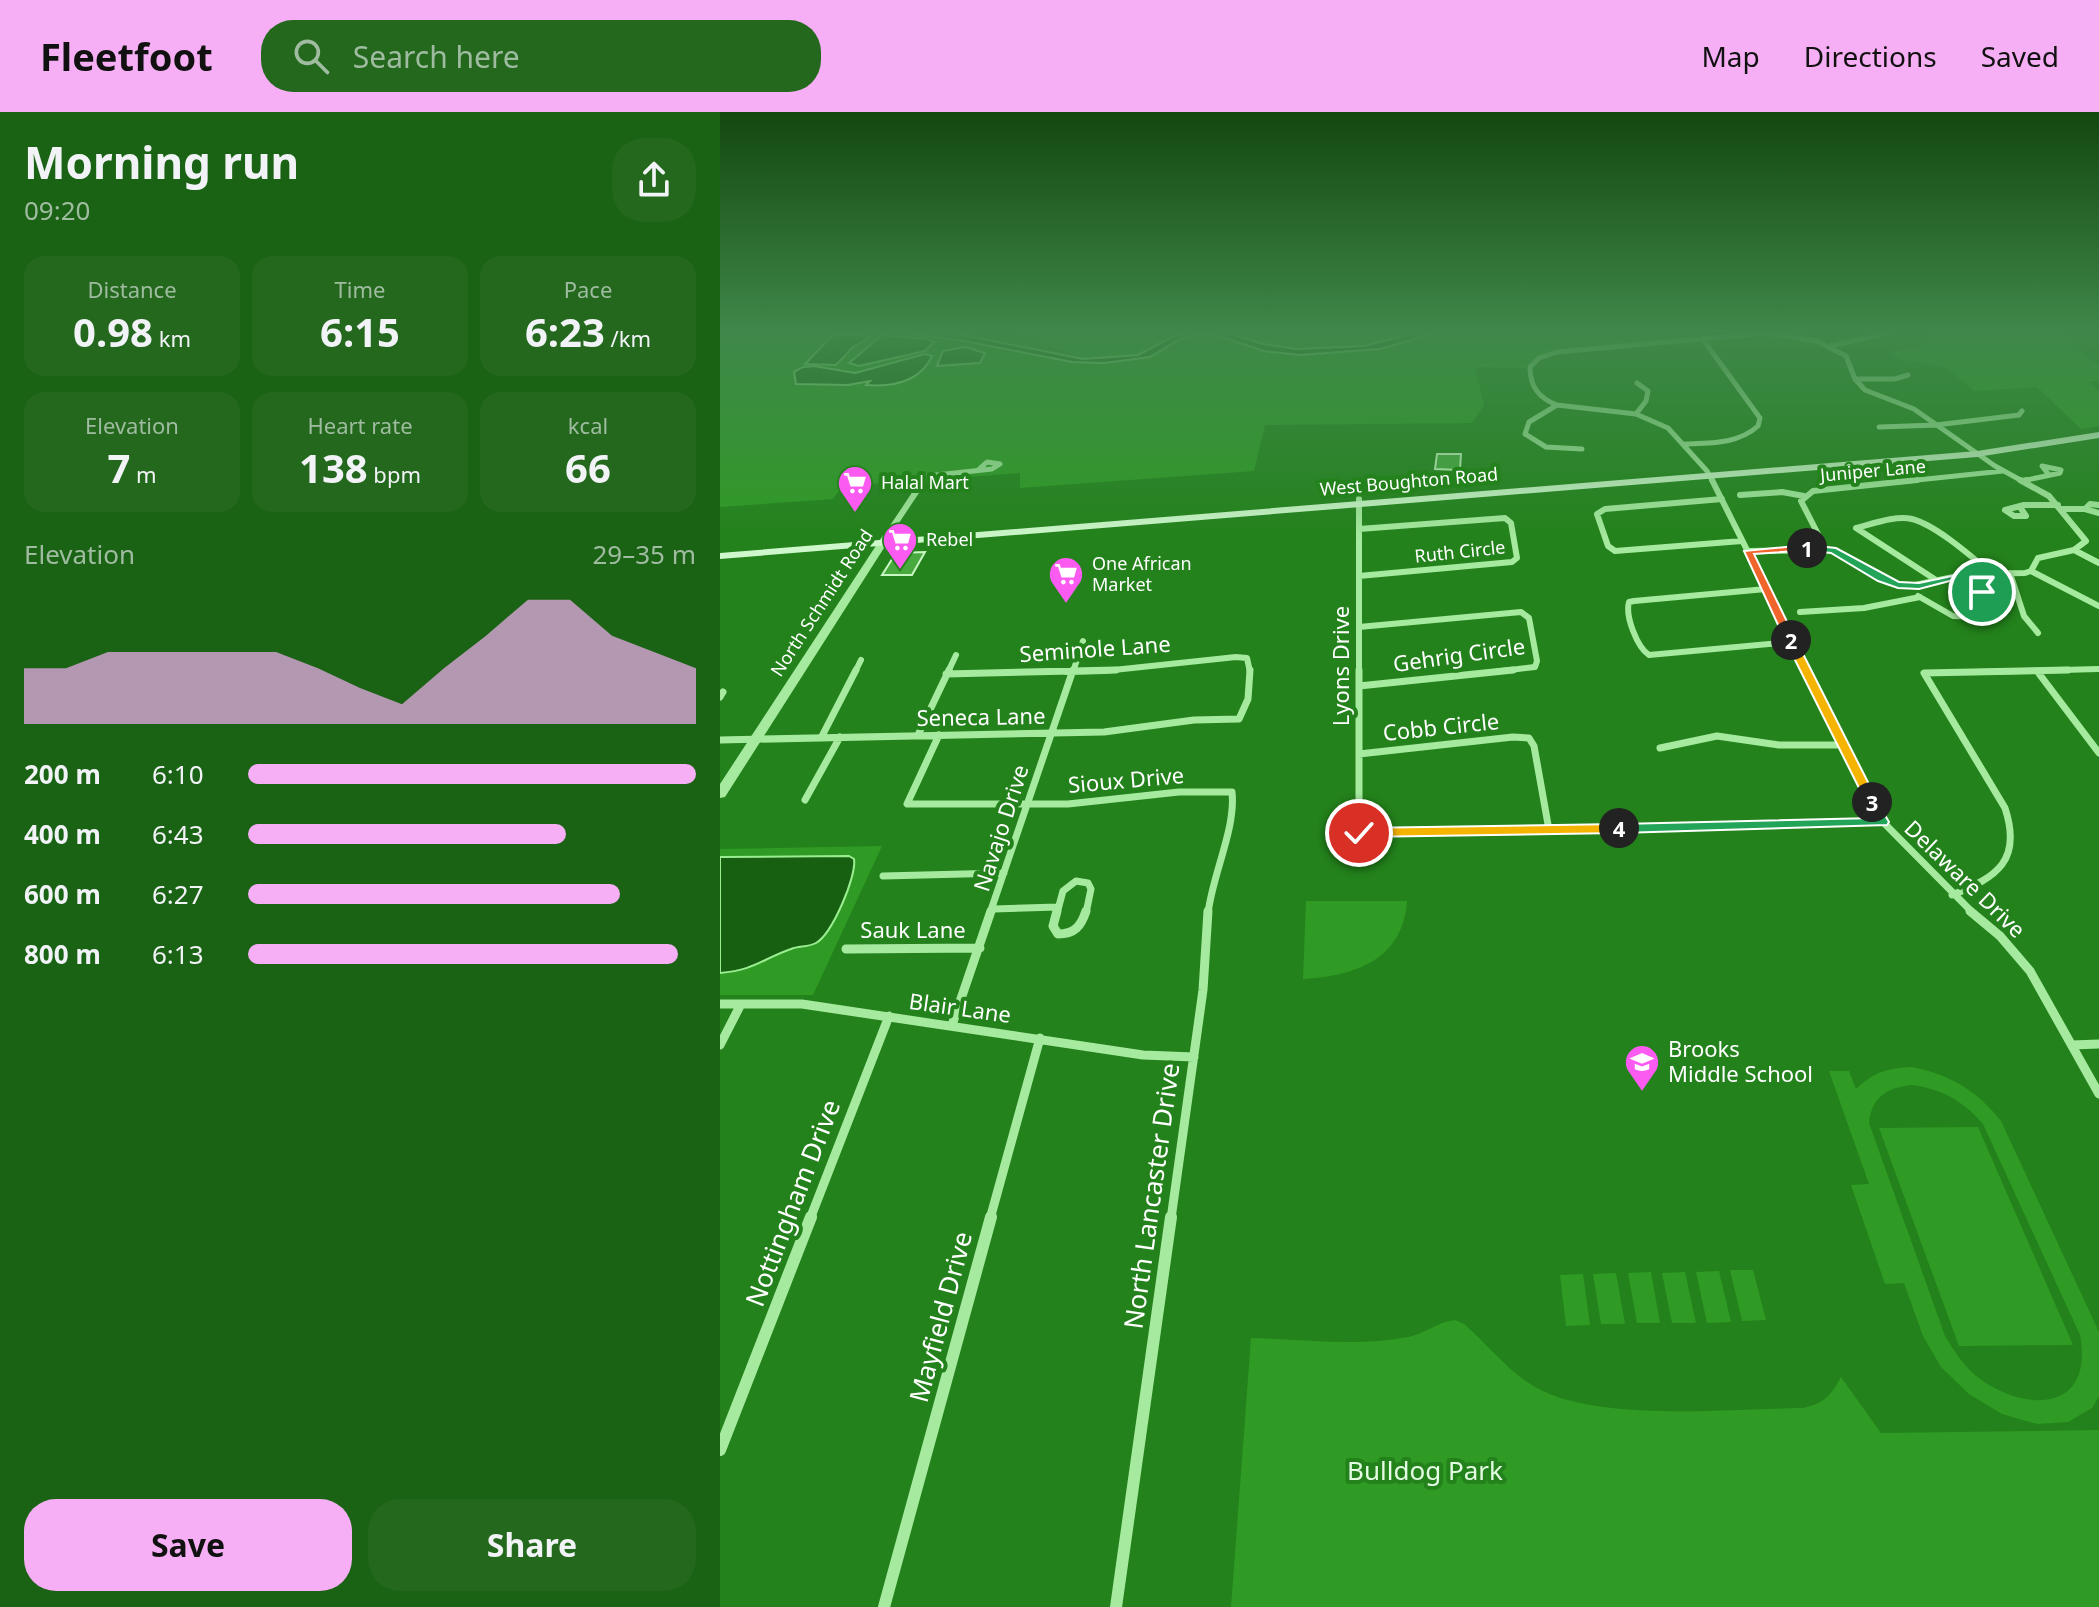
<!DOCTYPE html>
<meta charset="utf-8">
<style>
body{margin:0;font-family:"Noto Sans",sans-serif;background:#23681d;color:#f1f3f6;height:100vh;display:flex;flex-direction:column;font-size:30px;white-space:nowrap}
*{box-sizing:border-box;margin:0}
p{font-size:26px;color:#9fbca0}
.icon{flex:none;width:44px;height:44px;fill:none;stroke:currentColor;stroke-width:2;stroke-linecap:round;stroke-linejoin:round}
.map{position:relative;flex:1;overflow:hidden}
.side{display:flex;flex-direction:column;background:#1a6214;width:720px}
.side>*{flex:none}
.pin{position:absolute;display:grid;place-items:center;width:68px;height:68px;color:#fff;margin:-34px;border:4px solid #fff;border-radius:50%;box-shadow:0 2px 8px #0007}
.km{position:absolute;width:40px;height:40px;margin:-20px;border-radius:50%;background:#222;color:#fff;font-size:22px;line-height:40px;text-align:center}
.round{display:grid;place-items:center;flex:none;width:84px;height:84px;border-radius:32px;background:#23681d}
.overview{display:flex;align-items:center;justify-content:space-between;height:136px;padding:0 24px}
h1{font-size:44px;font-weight:700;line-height:60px}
.figures{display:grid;grid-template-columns:repeat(3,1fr);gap:12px;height:136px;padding:8px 24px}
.figures div{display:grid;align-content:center;border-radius:20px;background:#23681d;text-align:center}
.figures b{font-size:40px;font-weight:700}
.figures small{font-size:22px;font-weight:400}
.figures p{font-size:22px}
.chart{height:224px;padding:16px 24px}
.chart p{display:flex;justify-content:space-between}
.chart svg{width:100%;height:144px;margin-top:8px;fill:#f6aff4;opacity:.7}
.button{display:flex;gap:16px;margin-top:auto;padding:16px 24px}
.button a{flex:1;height:92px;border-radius:32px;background:#f6aff4;color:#111;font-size:32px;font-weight:700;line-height:92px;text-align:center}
.button a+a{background:#23681d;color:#f1f3f6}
ul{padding:0 24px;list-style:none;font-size:26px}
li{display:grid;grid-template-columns:128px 96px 1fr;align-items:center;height:60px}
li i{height:20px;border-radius:10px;background:#f6aff4}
header{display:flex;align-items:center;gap:48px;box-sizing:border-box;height:112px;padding:0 40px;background:#f6aff4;color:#111}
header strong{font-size:38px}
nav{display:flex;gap:44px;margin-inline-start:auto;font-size:28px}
.search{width:560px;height:72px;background:#23681d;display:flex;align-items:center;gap:20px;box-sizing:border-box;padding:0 28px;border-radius:32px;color:#9fbca0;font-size:30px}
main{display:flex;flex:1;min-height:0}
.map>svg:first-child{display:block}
.green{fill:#2f9b24;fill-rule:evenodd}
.water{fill:#176011;stroke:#9bed92;stroke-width:2}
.building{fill:#48aa3e;stroke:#c9f8c4;stroke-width:2}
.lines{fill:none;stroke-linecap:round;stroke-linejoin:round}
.minor-far4{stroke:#a6ea9f;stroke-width:5}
.minor-far3{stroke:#a6ea9f;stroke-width:6}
.minor-far2{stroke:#a6ea9f;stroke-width:7}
.minor-far1{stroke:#a6ea9f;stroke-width:9}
.minor{stroke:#a6ea9f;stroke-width:12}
.tertiary{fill:#a6ea9f;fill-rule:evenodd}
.secondary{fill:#cef8cb;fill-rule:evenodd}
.split-1{fill:#22a559;stroke:#fff;stroke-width:2}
.split-2{fill:#f0652b;stroke:#fff;stroke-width:2}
.split-3{fill:#f5b400;stroke:#fff;stroke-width:2}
.split-4{fill:#22a559;stroke:#fff;stroke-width:2}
.split-5{fill:#f5b400;stroke:#fff;stroke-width:2}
.labels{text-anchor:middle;stroke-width:8;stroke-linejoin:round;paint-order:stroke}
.far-street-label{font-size:18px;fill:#fff;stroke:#23821b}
.far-poi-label{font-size:18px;fill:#fff;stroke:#23821b;text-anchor:start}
.street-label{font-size:22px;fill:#fff;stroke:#23821b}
.poi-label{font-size:22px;fill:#fff;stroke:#23821b;text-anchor:start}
.near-street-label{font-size:26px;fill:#fff;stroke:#23821b}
.near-park-label{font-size:26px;fill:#e4fce2;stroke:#23821b}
</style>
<header>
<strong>Fleetfoot</strong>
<div class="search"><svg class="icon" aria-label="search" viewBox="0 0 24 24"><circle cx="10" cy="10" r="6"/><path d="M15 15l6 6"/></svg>Search here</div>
<nav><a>Map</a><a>Directions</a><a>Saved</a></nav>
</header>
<main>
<section class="side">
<div class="overview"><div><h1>Morning run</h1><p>09:20</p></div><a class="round"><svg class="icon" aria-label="share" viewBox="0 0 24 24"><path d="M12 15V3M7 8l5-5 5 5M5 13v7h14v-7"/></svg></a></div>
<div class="figures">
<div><p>Distance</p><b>0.98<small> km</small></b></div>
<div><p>Time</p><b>6:15</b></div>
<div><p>Pace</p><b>6:23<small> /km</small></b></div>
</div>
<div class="figures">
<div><p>Elevation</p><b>7<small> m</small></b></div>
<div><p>Heart rate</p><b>138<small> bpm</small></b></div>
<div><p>kcal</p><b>66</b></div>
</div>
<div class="chart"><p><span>Elevation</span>29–35 m</p>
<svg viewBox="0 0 160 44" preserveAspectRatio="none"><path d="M0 44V27L10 27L20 22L30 22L40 22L50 22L60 22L70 27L80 33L90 38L100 27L110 17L120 6L130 6L140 17L150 22L160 27V44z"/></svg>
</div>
<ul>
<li><b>200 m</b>6:10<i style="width:100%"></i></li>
<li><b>400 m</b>6:43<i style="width:71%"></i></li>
<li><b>600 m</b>6:27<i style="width:83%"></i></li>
<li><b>800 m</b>6:13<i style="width:96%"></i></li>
</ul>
<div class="button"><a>Save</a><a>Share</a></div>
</section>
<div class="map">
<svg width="1379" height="1495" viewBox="0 0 1379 1495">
<rect width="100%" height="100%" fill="#23821b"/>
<path class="green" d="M 0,220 L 174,220 L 361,251 L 417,248 L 408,245 L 363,247 L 294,220 L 1013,222 L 818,245 L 806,256 L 755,255 L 764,293 L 752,311 L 545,313 L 534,359 L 300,376 L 300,361 L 138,373 L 131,370 L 143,358 L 134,357 L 113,387 L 0,395 Z
M 1215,220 L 1336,220 L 1354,229 L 1358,237 L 1379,254 L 1379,269 L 1368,269 L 1379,279 L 1379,314 L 1361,317 L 1317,275 L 1254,279 L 1226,255 L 1182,248 L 1168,240 C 1185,237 1207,237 1215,220 Z
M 162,734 L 93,883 L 0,883 L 0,737 Z
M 586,789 L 687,789 C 683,848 635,864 583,867 Z
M 1192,955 C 1231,963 1256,978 1281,1009 L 1379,1220 L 1379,1284 L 1372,1296 L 1348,1310 L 1317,1312 L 1282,1302 L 1249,1282 L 1221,1255 L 1203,1224 L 1184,1171 L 1165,1172 L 1131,1073 L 1149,1072 L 1109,959 L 1129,959 L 1136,977 C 1154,960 1168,956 1192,955 ZM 1191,973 C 1222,977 1242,988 1263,1012 L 1360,1223 C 1374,1298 1309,1302 1260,1267 C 1245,1256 1235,1240 1225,1224 L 1149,1011 C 1152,985 1166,976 1191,973 Z
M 1258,1015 L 1353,1233 L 1239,1234 L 1159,1016 Z
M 1010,1158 L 1033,1158 L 1046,1208 L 1022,1209 Z
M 999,1159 L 1011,1210 L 987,1211 L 976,1160 Z
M 931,1160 L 940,1211 L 917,1211 L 908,1161 Z
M 965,1160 L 976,1211 L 952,1211 L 942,1161 Z
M 896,1161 L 905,1212 L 881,1212 L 873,1162 Z
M 863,1162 L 870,1213 L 846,1214 L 840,1163 Z
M 735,1208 L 744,1212 C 766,1231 787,1258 812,1273 C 871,1311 1011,1297 1083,1296 C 1104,1291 1111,1284 1121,1265 L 1161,1321 L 1379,1318 L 1379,1495 L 511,1495 L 531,1226 C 582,1227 638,1235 688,1225 C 705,1222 717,1210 735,1208 Z"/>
<path class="water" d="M 174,220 L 238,222 L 363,247 L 418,243 L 454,224 L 471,220 L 504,220 L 543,232 L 576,237 L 644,234 L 699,220 L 842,220 L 712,222 L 660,237 L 580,243 L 544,239 L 496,223 L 474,223 L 458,228 L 430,245 L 384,251 L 352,250 L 239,228 Z
M 114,222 L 152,224 L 133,235 L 116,253 L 85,252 Z
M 162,223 L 208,227 L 214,230 L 205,239 L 139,254 L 129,251 Z
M 245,235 L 265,241 L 260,251 L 217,254 L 223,239 Z
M 205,242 L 212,244 C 200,270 172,275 146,273 L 150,269 L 128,273 L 76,272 L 74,260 L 83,255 L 94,254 L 135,261 Z
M 129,744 L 134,747 C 137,764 112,822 96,831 C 89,835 79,834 71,837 C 42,847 35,858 0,861 L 0,745 Z"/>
<path class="building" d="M 717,342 L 741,342 L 740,358 L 715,357 Z
M 205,440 L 192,463 L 162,463 L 176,441 Z"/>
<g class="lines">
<path class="minor-far4" d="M 1110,234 L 1172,220
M 1135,267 L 1175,267 L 1188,263
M 837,293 L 916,302 L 948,316 L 987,359 L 993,370
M 916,302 L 926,289 L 928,279 L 917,271
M 1159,315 L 1216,313 L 1299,303 L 1302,299
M 965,332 C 991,331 1018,332 1038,314 L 1040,306 L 982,226
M 862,337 L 826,335 L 805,322 L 809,310 L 837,293 C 819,286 810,275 810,255 L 819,246 L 837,240 L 1046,221 L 1097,229 L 1126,244 L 1135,267 L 1145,278 L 1194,297 L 1275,354 L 1304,370
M 1302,369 L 1340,361 L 1341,358 L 1322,354 L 1329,363
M 203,370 L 207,364 L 272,357 L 280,352 L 267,350 L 258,358
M 1178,370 L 1283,359"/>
<path class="minor-far3" d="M 992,368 L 1088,560
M 1302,369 L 1307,368
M 1020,383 L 1062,380 L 1084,384
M 639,387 L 639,560
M 1002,387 L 885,397 L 877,402 L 888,434 L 895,439 L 1022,429
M 1300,395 L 1306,404 L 1294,404 L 1285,398 L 1304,393 L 1338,393
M 1342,397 L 1365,397 L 1379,401
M 1365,397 L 1370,392 L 1379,393
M 639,417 L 785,406 L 791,411 L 797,446 L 792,450 L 639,464
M 166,425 L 204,368
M 1099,436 L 1099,424 L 1081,389 L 1093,379 L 1197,368
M 1354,438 L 1379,451
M 1028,439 L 1113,438 L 1167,470 L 1190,474 L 1248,462 L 1305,461 L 1311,459 L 1318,446 L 1354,438 L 1366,429 L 1329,384 L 1300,368
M 1311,459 L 1379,494
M 1290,461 L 1304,504 L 1318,521
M 1248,462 L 1262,480
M 1216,468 L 1136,416 C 1152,412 1176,403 1192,407 C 1216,413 1252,445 1271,461
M 1046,477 L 914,489 L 909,490 C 905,504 917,535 929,543 L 1072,530
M 1198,484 L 1233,504 L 1265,505
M 1080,500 L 1144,496 L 1200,485
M 639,515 L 801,500 L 809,506 L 817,549 L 815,555 L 774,560
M 135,560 L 141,548
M 228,560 L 236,543
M 346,560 L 384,559 L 516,545 L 527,546 L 530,560
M 353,560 L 363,529
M 1260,560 L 1379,557"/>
<path class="minor-far2" d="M 639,558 L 639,721 L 1163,710
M 1087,558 L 1163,710 L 1253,801
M 1317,559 L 1379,641
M 226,562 L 396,558
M 639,574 L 793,558
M 0,585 L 3,580
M 198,623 L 229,558
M 219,623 L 187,692 L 348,692 L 459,680 L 512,680 C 516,716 493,761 488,801
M 101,626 L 136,558
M 0,628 L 384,620 L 474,608 L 519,607 L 528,587 L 530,558
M 940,636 L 997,624 L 1059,633 L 1124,633
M 639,642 L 793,625 L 809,626 L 814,634 L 829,718
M 85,688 L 120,625
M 163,764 L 284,761
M 1232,783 C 1278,765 1302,748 1285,696 L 1204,561 L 1348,558
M 273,797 L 337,795
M 270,801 L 353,558
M 337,801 L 343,779 L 356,769 L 368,771 L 371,777 L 366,801"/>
<path class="minor-far1" d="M 337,799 L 333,814 L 338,822 C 355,822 361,814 366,799
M 1250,799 L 1280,824 L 1310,859 L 1379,982
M 126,837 L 260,836
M 0,892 L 82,892 L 423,943 L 474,945
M 232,913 L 271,799
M 0,933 L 21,892
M 1352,933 L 1379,932
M 90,1107 L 169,904
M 270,1107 L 320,926
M 451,1107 L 483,878 L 488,799"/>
<path class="minor" d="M 0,1338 L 91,1105
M 164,1495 L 271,1105
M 396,1495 L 451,1105"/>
<path class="tertiary" d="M 163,423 L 171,425 L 5,685 L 0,686 L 0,672 Z"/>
<path class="secondary" d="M 1379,320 L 1379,326 L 1257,345 L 0,447 L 0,441 L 1257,339 Z"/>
</g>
<linearGradient id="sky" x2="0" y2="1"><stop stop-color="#13480f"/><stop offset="0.51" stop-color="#3f874a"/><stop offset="1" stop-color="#3f874a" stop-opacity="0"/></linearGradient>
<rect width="1379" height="429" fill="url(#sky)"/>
<path class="split-1" d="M 1087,433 L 1116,436 L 1179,470 L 1199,471 L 1251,460 L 1267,480 L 1259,482 L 1245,465 L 1199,477 L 1178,476 L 1158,469 L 1111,441 L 1084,438 Z"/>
<path class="split-2" d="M 1087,433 L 1091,438 L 1034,442 L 1076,528 L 1071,531 L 1065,528 L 1024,439 Z"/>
<path class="split-3" d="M 1071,525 L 1076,528 L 1158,690 L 1156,693 L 1146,690 L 1065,528 Z"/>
<path class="split-4" d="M 1152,686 L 1156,688 L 1169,710 L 1167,713 L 899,721 L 893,716 L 899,712 L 1154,706 L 1146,690 Z"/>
<path class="split-5" d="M 899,712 L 905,716 L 899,721 L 639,725 L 633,721 L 639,716 Z"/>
<defs>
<g id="supermarket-pin" transform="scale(1.8)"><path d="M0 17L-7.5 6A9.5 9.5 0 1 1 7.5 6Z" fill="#fc5bf1" stroke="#23821b"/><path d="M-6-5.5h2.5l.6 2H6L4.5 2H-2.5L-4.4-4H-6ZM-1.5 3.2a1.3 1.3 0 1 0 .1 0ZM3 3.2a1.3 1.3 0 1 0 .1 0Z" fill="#fff"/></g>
<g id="school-pin" transform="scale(1.8)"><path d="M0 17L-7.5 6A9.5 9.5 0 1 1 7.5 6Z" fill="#fc5bf1" stroke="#23821b"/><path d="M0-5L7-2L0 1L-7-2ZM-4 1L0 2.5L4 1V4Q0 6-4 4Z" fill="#fff"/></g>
</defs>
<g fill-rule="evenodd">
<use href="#supermarket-pin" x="135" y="371"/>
<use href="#supermarket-pin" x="180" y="428"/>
<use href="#supermarket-pin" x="346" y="462"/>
<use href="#school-pin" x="922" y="950"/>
</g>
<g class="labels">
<g class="far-street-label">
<text transform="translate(1153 359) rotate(-5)" y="6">Juniper Lane</text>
<text transform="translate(689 370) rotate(-5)" y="6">West Boughton Road</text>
<text transform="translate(740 440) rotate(-6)" y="6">Ruth Circle</text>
<text transform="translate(102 491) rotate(-57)" y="6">North Schmidt Road</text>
</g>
<g class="far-poi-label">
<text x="161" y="377">Halal Mart</text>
<text x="206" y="434">Rebel</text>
<text x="372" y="458">One African<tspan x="372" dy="21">Market</tspan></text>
</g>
<g class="street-label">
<text transform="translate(375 537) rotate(-4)" y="8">Seminole Lane</text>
<text transform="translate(739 543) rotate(-8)" y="8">Gehrig Circle</text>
<text transform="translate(621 554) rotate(-90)" y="8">Lyons Drive</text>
<text transform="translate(261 605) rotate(-1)" y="8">Seneca Lane</text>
<text transform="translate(721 615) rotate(-6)" y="8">Cobb Circle</text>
<text transform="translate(406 668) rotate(-5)" y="8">Sioux Drive</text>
<text transform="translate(281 716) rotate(-72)" y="8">Navajo Drive</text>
<text transform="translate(1245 767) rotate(44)" y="8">Delaware Drive</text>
<text x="193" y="826">Sauk Lane</text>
<text transform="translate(240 896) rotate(8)" y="8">Blair Lane</text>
</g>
<g class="poi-label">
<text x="948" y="945">Brooks<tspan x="948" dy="25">Middle School</tspan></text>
</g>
<g class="near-street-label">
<text transform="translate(432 1084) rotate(-82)" y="9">North Lancaster Drive</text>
<text transform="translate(73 1091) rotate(-69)" y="9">Nottingham Drive</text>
<text transform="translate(221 1205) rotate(-75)" y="9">Mayfield Drive</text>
</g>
<g class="near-park-label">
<text x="705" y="1368">Bulldog Park</text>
</g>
</g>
</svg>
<div class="pin" style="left:1262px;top:480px;background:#1e9e55"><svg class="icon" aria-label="arrive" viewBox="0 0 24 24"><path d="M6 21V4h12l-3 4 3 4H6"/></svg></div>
<div class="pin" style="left:639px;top:721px;background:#d93025"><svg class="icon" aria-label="check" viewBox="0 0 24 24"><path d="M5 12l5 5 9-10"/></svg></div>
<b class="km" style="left:1087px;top:436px">1</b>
<b class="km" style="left:1071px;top:528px">2</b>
<b class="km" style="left:1152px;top:690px">3</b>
<b class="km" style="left:899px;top:716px">4</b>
</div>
</main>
